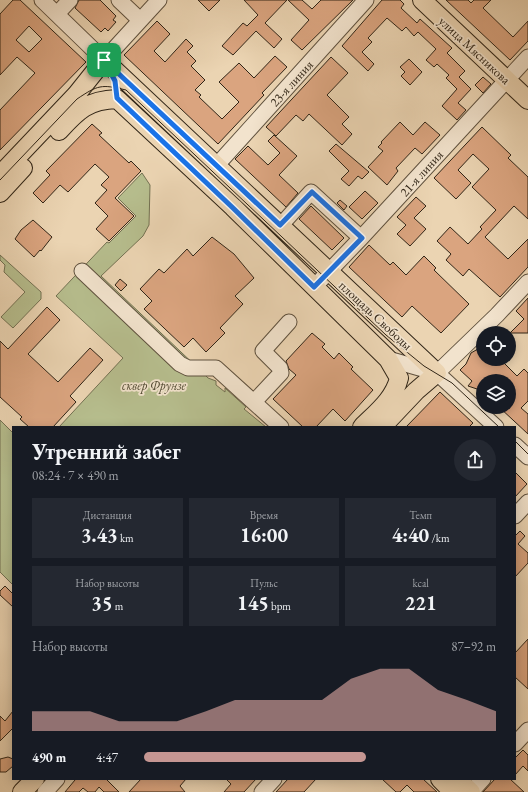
<!DOCTYPE html>
<html lang="ru">
<meta charset="utf-8">
<style>
body{margin:0;font-family:"EB Garamond",serif;background:#242831;color:#f1f3f6;height:100vh;display:flex;flex-direction:column;font-size:15px;white-space:nowrap}
*{box-sizing:border-box;margin:0}
p{font-size:13px;color:#9ea1a6}
.icon{flex:none;width:22px;height:22px;fill:none;stroke:currentColor;stroke-width:2;stroke-linecap:round;stroke-linejoin:round}
.map{position:relative;flex:1;overflow:hidden}
.panel{position:absolute;left:12px;top:426px;width:504px;height:354px;display:flex;flex-direction:column;background:#171b24;border-radius:0px;box-shadow:0 2px 10px #0003}
.panel>*{flex:none}
.fabs{position:absolute;left:476px;top:326px;display:grid;gap:8px}
.fabs a{display:grid;place-items:center;width:40px;height:40px;border-radius:50%;background:#171b24;box-shadow:0 2px 10px #0003;font-size:20px}
.pin{position:absolute;display:grid;place-items:center;width:34px;height:34px;color:#fff;margin:-17px;border-radius:8px;box-shadow:0 2px 6px #0006}
.round{display:grid;place-items:center;flex:none;width:42px;height:42px;border-radius:21px;background:#242831}
.summary{display:flex;align-items:center;justify-content:space-between;height:68px;padding:0 20px}
h1{font-size:22px;font-weight:700;line-height:30px}
.stats{display:grid;grid-template-columns:repeat(3,1fr);gap:6px;height:68px;padding:4px 20px}
.stats div{display:grid;align-content:center;border-radius:0px;background:#242831;text-align:center}
.stats b{font-size:20px;font-weight:700}
.stats small{font-size:11px;font-weight:400}
.stats p{font-size:11px}
.chart{height:112px;padding:8px 20px}
.chart p{display:flex;justify-content:space-between}
.chart svg{width:100%;height:72px;margin-top:4px;fill:#c59692;opacity:.7}
ul{padding:0 20px;list-style:none;font-size:13px}
li{display:grid;grid-template-columns:64px 48px 1fr;align-items:center;height:30px}
li i{height:10px;border-radius:5px;background:#c59692}
.map>svg:first-child{display:block}
.green{fill:#b6bd8d;stroke:#737152}
.building{fill:#daa47f;stroke:#302517;fill-rule:evenodd}
.lines{fill:none;stroke-linecap:round;stroke-linejoin:round}
.minor-casing{stroke:#5f513e;stroke-width:17}
.major-casing{stroke:#302517;stroke-width:20}
.minor{stroke:#f2e3cd;stroke-width:15}
.major{stroke:#ebd4b2;stroke-width:18}
.tram{stroke:#302517;stroke-width:1}
.route-casing{stroke:#fff;stroke-width:8}
.route{stroke:#1a73e8;stroke-width:5}
.labels{text-anchor:middle;stroke-width:3.5;stroke-linejoin:round;paint-order:stroke}
.street-label{font-size:13px;fill:#302517;stroke:#f2e3cd}
.park-label{font-size:13px;font-style:italic;fill:#524b34;stroke:#f2e3cd}
</style>
<div class="map">
<svg width="528" height="792" viewBox="0 0 528 792">
<rect width="100%" height="100%" fill="#ebd4b2"/>
<filter id="stains"><feTurbulence type="fractalNoise" baseFrequency=".005" numOctaves="4"/><feColorMatrix values="0 0 0 0 .2 0 0 0 0 .09 0 0 0 0 .02 0 0 0 .5 -.17"/></filter>
<radialGradient id="worn" r=".72"><stop offset=".6" stop-color="#630" stop-opacity="0"/><stop offset="1" stop-color="#630" stop-opacity=".3"/></radialGradient>
<path class="green" d="M 142,173 L 150,185 L 149,225 L 143,236 L 101,276 L 201,371 L 208,378 L 216,381 L 216,385 L 225,392 L 225,388 L 246,407 L 244,409 L 266,427 L 59,427 L 123,358 L 56,296 L 107,242 L 109,243 L 136,216 L 118,198 Z
M 0,255 L 41,292 L 41,299 L 13,328 L 1,317 L 25,292 L 4,272 L 5,265 L 0,260 Z
M 0,420 L 13,433 L 13,585 L 0,572 Z"/>
<path class="building" d="M 13,0 L 20,0 L 86,62 L 0,150 L 0,110 L 35,73 L 17,57 L 0,75 L 0,14 ZM 29,26 L 42,39 L 29,52 L 16,40 Z
M 79,0 L 100,0 L 116,16 L 113,20 L 116,22 L 108,31 L 105,28 L 101,32 L 75,8 Z
M 198,0 L 220,0 L 209,11 Z
M 244,0 L 287,0 L 265,23 L 282,39 L 274,48 L 256,31 L 233,55 L 222,46 L 243,23 L 247,26 L 258,15 Z
M 288,0 L 302,0 L 312,9 L 321,0 L 353,0 L 302,50 L 291,40 L 309,20 Z
M 382,0 L 400,0 L 404,4 L 401,8 L 417,23 L 420,19 L 452,48 L 447,53 L 465,71 L 459,77 L 471,89 L 458,103 L 466,110 L 457,120 L 442,106 L 457,89 L 446,78 L 449,75 L 437,64 L 434,67 L 426,60 L 436,49 L 418,32 L 414,36 L 406,27 L 402,31 L 387,18 L 368,38 L 372,42 L 362,52 L 374,64 L 368,71 L 342,46 Z
M 446,0 L 468,0 L 471,3 L 474,0 L 491,0 L 483,8 L 513,37 L 528,21 L 528,41 L 510,60 Z
M 157,21 L 170,34 L 154,51 L 165,62 L 186,39 L 193,46 L 187,52 L 196,61 L 191,66 L 205,80 L 195,90 L 201,95 L 199,97 L 222,119 L 239,102 L 219,82 L 239,63 L 254,78 L 275,56 L 287,67 L 262,93 L 264,95 L 218,144 L 124,55 Z
M 331,57 L 348,73 L 327,95 L 349,117 L 342,124 L 352,134 L 342,145 L 309,114 L 303,121 L 296,115 L 276,136 L 266,127 Z
M 409,59 L 422,72 L 410,85 L 401,76 L 405,72 L 400,67 Z
M 483,77 L 491,84 L 483,93 L 475,85 Z
M 400,122 L 413,135 L 425,122 L 440,135 L 422,154 L 415,148 L 396,168 L 398,171 L 387,185 L 368,167 L 383,151 L 378,147 L 382,143 L 381,142 Z
M 92,124 L 102,133 L 99,135 L 129,163 L 131,161 L 141,171 L 115,198 L 134,216 L 109,241 L 96,229 L 108,216 L 95,203 L 107,190 L 101,185 L 109,177 L 95,164 L 68,192 L 60,185 L 43,203 L 33,193 L 50,175 L 46,171 Z
M 482,127 L 511,155 L 508,158 L 528,177 L 528,219 L 514,206 L 485,237 L 508,259 L 528,239 L 528,267 L 500,297 L 469,269 L 463,276 L 446,260 L 451,254 L 437,241 L 450,227 L 468,244 L 482,229 L 480,227 L 496,210 L 472,187 L 489,169 L 473,154 L 458,170 L 471,183 L 456,199 L 434,178 Z
M 274,135 L 297,156 L 279,175 L 298,193 L 286,207 L 235,159 L 248,146 L 268,165 L 280,153 L 268,141 Z
M 336,144 L 369,172 L 362,179 L 358,176 L 349,186 L 341,179 L 349,171 L 329,151 Z
M 365,191 L 378,203 L 362,219 L 349,207 Z
M 416,197 L 426,206 L 414,218 L 426,229 L 410,246 L 397,234 L 406,225 L 397,217 Z
M 340,200 L 347,206 L 344,210 L 337,203 Z
M 311,206 L 344,238 L 332,250 L 299,219 Z
M 33,220 L 52,237 L 41,251 L 40,250 L 34,257 L 15,239 L 21,230 Z
M 212,237 L 234,254 L 254,278 L 235,296 L 243,304 L 220,328 L 225,333 L 206,352 L 193,338 L 184,347 L 144,309 L 152,301 L 140,289 L 159,269 L 164,273 L 187,249 L 193,256 Z
M 369,245 L 390,265 L 393,262 L 406,275 L 424,256 L 436,268 L 434,270 L 469,304 L 441,333 L 412,306 L 402,317 L 349,267 Z
M 120,279 L 127,285 L 121,291 L 115,285 Z
M 528,298 L 528,333 L 510,333 L 524,319 L 516,311 Z
M 47,307 L 60,320 L 28,354 L 58,382 L 90,348 L 103,360 L 70,396 L 76,402 L 53,427 L 29,427 L 20,419 L 22,417 L 0,397 L 0,341 L 8,349 Z
M 312,333 L 325,344 L 322,347 L 334,359 L 339,353 L 353,367 L 351,369 L 373,390 L 345,421 L 333,409 L 316,427 L 303,427 L 273,399 L 296,375 L 289,369 L 286,361 Z
M 483,346 L 483,359 L 500,359 L 517,376 L 524,369 L 528,373 L 528,401 L 521,408 L 528,414 L 528,434 L 499,407 L 509,407 L 509,381 L 483,381 L 483,391 L 468,386 L 472,381 L 460,370 L 466,364 L 471,353 Z
M 440,392 L 473,423 L 469,427 L 406,427 Z
M 515,472 L 527,484 L 515,497 Z
M 520,531 L 525,536 L 518,544 L 528,553 L 528,563 L 515,577 L 515,536 Z
M 5,586 L 13,594 L 13,607 L 0,595 L 0,591 Z
M 528,639 L 528,689 L 515,677 L 515,653 Z
M 13,711 L 13,728 L 0,741 L 0,716 L 5,721 Z
M 523,750 L 528,755 L 528,771 L 523,766 L 515,775 L 515,758 Z
M 8,757 L 13,759 L 13,766 L 6,772 L 0,772 L 0,759 Z
M 74,779 L 106,779 L 119,792 L 104,792 L 99,787 L 95,792 L 88,792 L 83,788 L 79,792 L 65,792 L 75,780 Z
M 141,779 L 186,779 L 180,786 L 185,792 L 129,792 Z
M 226,779 L 256,779 L 244,792 L 224,792 L 231,784 Z
M 288,779 L 316,779 L 304,792 L 276,792 Z
M 382,779 L 423,779 L 437,792 L 414,792 L 407,785 L 400,792 L 396,792 Z
M 495,779 L 510,779 L 524,792 L 483,792 Z"/>
<g class="lines">
<g class="minor-casing">
<path id="minor" d="M 42,0 L 104,60 L 159,0
M 119,0 L 140,20
M 57,14 L 70,0
M 217,165 L 366,0
M 281,225 L 311,192 L 361,238
M 82,271 L 180,364 L 188,368 L 216,368 L 281,427
M 314,287 L 361,238 L 528,57
M 388,359 L 437,373
M 437,373 L 497,315 L 528,282
M 437,373 L 496,427
M 254,402 L 281,373 L 280,368 L 263,351 L 289,322
M 515,445 L 528,457
M 515,516 L 528,502
M 515,744 L 528,730
M 45,792 L 57,779
M 262,792 L 274,779
M 471,792 L 483,779"/>
</g>
<g class="major-casing">
<path id="major" d="M 422,0 L 528,100
M 104,60 L 437,373 L 416,391 L 382,427
M 117,99 L 233,207 L 388,359 L 399,378 C 394,399 377,412 362,427
M 59,131 C 78,110 88,100 117,99
M 0,175 L 76,95 L 104,60
M 0,193 L 23,168
M 440,779 L 453,792
M 457,779 L 471,792
M 22,792 L 35,779"/>
</g>
<use href="#minor" class="minor"/>
<use href="#major" class="major"/>
<path class="tram" d="M 0,180 L 77,99 C 98,85 101,84 126,90 L 386,335 L 424,366 L 452,383 L 499,427
M 515,441 L 528,454"/>
</g>
<g class="lines">
<g class="route-casing">
<path id="route" d="M 104,60 L 280,225 L 312,192 L 362,238 L 314,287 L 233,208 L 117,98 L 115,81 Z"/>
</g>
<use href="#route" class="route"/>
</g>
<g class="labels">
<g class="street-label">
<text transform="translate(475 50) rotate(43)" y="5">улица Мясникова</text>
<text transform="translate(291 83) rotate(-48)" y="5">23-я линия</text>
<text transform="translate(421 173) rotate(-48)" y="5">21-я линия</text>
<text transform="translate(376 315) rotate(43)" y="5">площадь Свободы</text>
</g>
<g class="park-label">
<text x="154" y="390">сквер Фрунзе</text>
</g>
</g>
<rect width="100%" height="100%" filter="url(#stains)"/>
<rect width="100%" height="100%" fill="url(#worn)"/>
</svg>
<div class="fabs">
<a><svg class="icon" aria-label="locate" viewBox="0 0 24 24"><circle cx="12" cy="12" r="6"/><path d="M12 2v4M12 18v4M2 12h4M18 12h4"/></svg></a>
<a><svg class="icon" aria-label="layers" viewBox="0 0 24 24"><path d="M12 4l9 5-9 5-9-5zM3 14l9 5 9-5"/></svg></a>
</div>
<div class="pin" style="left:104px;top:60px;background:#1e9e55"><svg class="icon" aria-label="arrive" viewBox="0 0 24 24"><path d="M6 21V4h12l-3 4 3 4H6"/></svg></div>
<section class="panel">
<div class="summary"><div><h1>Утренний забег</h1><p>08:24 · 7 × 490 m</p></div><a class="round"><svg class="icon" aria-label="share" viewBox="0 0 24 24"><path d="M12 15V3M7 8l5-5 5 5M5 13v7h14v-7"/></svg></a></div>
<div class="stats">
<div><p>Дистанция</p><b>3.43<small> km</small></b></div>
<div><p>Время</p><b>16:00</b></div>
<div><p>Темп</p><b>4:40<small> /km</small></b></div>
</div>
<div class="stats">
<div><p>Набор высоты</p><b>35<small> m</small></b></div>
<div><p>Пульс</p><b>145<small> bpm</small></b></div>
<div><p>kcal</p><b>221</b></div>
</div>
<div class="chart"><p><span>Набор высоты</span>87–92 m</p>
<svg viewBox="0 0 160 44" preserveAspectRatio="none"><path d="M0 44V32L10 32L20 32L30 38L40 38L50 38L60 32L70 25L80 25L90 25L100 25L110 12L120 6L130 6L140 19L150 25L160 32V44z"/></svg>
</div>
<ul>
<li><b>490 m</b>4:47<i style="width:63%"></i></li>
</ul>
</section>
</div>
